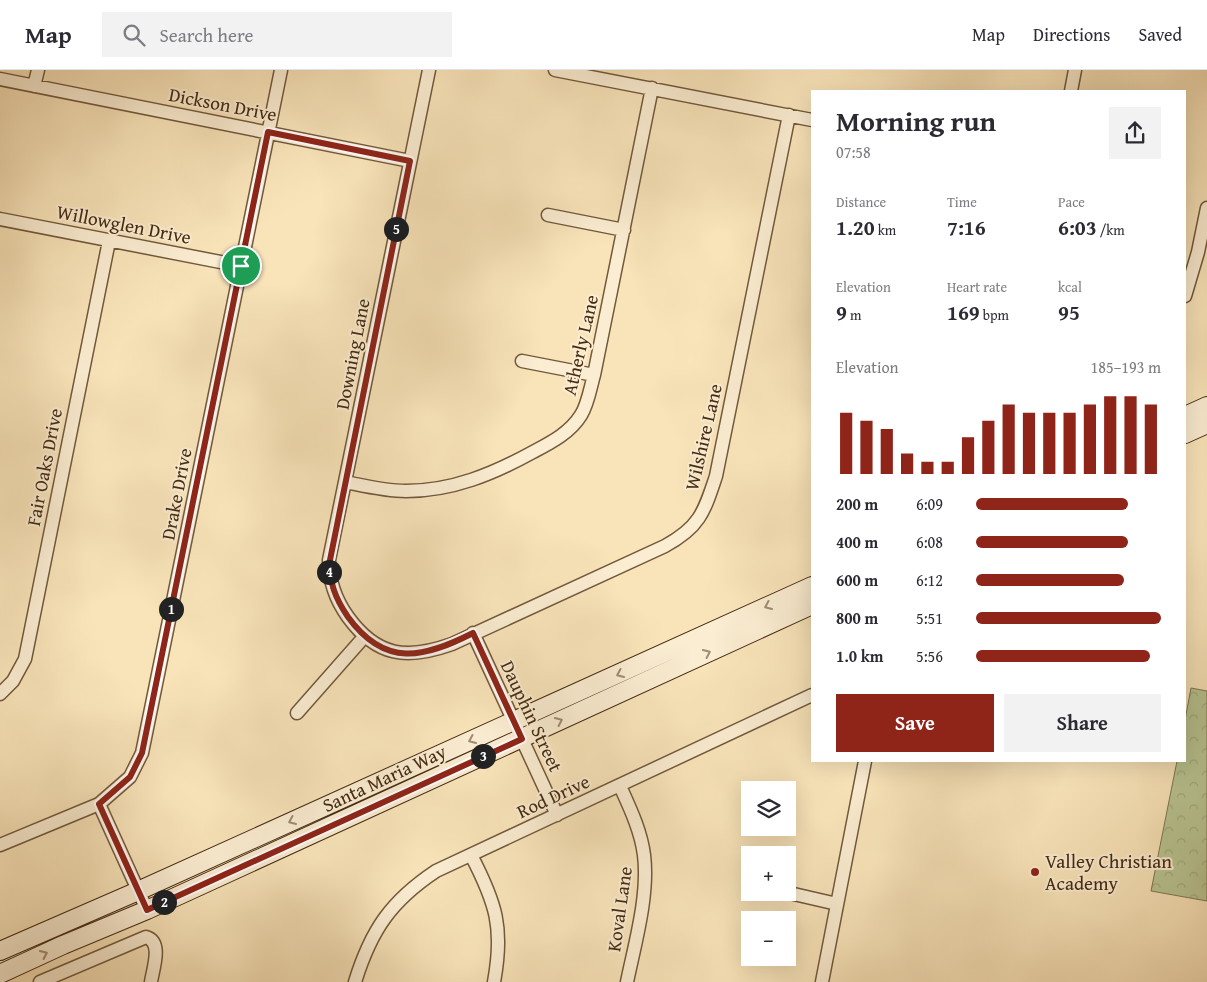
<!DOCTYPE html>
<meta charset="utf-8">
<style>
body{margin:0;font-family:"Gentium Book Plus",serif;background:#f2f2f3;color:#2b2b33;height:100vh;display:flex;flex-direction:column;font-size:19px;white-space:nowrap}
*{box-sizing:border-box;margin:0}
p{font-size:16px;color:#7c7c81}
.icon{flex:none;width:28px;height:28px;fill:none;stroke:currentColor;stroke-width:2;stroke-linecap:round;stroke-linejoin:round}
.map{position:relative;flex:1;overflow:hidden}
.side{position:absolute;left:811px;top:20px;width:375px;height:672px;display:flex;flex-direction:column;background:#fff;border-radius:0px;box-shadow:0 5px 20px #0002}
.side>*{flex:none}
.tools{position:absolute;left:741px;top:711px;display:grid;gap:10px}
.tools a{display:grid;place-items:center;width:55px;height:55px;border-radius:0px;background:#fff;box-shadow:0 5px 20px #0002;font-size:25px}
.pin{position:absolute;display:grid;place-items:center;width:42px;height:42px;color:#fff;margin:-21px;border:2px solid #fff;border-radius:50%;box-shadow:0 1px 5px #0007}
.km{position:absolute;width:25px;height:25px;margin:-12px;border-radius:50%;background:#222;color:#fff;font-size:14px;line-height:25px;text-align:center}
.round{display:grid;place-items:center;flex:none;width:52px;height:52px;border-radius:0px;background:#f2f2f3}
.overview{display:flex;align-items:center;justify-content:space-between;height:85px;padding:0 25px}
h1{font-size:28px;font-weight:600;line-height:38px}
.metrics{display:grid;grid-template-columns:repeat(3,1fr);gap:8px;height:85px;padding:5px 25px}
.metrics div{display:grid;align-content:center}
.metrics b{font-size:21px;font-weight:600}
.metrics small{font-size:14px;font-weight:400}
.metrics p{font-size:14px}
.chart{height:140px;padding:10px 25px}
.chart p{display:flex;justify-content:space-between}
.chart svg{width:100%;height:90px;margin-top:5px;stroke:#8f2418;stroke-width:6}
.primary-button{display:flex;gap:10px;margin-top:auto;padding:10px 25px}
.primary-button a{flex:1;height:58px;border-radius:0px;background:#8f2418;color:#fff;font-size:20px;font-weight:600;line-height:58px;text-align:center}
.primary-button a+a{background:#f2f2f3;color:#2b2b33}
ul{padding:0 25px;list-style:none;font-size:16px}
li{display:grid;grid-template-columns:80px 60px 1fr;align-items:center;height:38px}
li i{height:12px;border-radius:6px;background:#8f2418}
header{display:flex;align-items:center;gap:30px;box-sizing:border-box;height:70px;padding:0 25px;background:#fff;border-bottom:1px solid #e1e1e2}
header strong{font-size:24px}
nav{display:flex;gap:28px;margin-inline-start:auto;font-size:18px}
.search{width:350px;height:45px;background:#f2f2f3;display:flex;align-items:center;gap:12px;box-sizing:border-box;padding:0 18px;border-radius:0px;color:#7c7c81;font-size:19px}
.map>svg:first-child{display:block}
.park{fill:url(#park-crowns);stroke:#7e7852}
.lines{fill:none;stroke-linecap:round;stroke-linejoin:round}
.street-casing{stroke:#71593c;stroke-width:15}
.secondary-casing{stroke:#442b12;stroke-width:20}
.street{stroke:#fbedd2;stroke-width:12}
.secondary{stroke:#fbedd2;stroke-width:18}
.oneway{stroke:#a08c72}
.route-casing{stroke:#fff;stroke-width:10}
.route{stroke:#8f2418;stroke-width:6}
.poi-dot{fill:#8f2418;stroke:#fbedd2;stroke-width:2}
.labels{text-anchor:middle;stroke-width:4;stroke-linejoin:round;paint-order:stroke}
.street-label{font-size:19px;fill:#442b12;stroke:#fbedd2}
.poi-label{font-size:19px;fill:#442b12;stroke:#fbedd2;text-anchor:start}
</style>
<header>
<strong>Map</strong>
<div class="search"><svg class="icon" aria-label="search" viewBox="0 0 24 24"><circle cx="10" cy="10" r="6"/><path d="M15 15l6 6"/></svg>Search here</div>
<nav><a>Map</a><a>Directions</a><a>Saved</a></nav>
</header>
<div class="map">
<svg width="1207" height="912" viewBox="0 0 1207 912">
<defs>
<pattern id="park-crowns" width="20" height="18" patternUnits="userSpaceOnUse" patternTransform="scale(1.25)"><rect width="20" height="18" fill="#b9c593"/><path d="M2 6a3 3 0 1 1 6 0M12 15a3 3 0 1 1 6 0" fill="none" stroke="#a0a97e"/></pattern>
</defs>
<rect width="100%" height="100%" fill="#f9e4ba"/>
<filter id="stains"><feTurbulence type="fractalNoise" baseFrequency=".004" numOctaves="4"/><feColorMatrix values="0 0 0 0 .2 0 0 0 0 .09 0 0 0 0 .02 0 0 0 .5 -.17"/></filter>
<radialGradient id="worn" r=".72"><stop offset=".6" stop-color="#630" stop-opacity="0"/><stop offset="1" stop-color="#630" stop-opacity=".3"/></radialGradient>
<path class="park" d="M 1191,618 L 1207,621 L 1207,831 L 1151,821 L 1177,691 L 1185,691 L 1185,650 Z"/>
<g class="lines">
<g class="street-casing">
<path id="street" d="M 429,0 L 329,490 C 329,511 335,529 348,547 C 377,587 407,590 452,574 L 665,476 C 700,457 704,442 716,406 L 789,45
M 555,0 L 812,50
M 0,9 L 410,91
M 34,16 L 38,0
M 1071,21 L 1075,0
M 548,145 L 624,160
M 0,149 L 241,196
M 1185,226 L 1198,182 L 1207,138
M 522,291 L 594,305
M 345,412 C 365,416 385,421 406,421 C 452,421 493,404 533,382 C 550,373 570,363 581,345 C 588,334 590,319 594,305 L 652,18
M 473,563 L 557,745
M 0,624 L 13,611 L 25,589 L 109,171
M 297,643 L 364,567
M 620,716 C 630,738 641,761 644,785 C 649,825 635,873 627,912
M 99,734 L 147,840
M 0,775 L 99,734 L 130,707 L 142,683 L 281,0
M 471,785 C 496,833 504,858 494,912
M 785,822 L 837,834
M 40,912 L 146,867 C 163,872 153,898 151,912
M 355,912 C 371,860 391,831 436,801 L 812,625
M 822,912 L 865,691"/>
</g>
<g class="secondary-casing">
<path id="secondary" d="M 1185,346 L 1207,336
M 1185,364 L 1207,354
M 0,881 L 138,821 L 812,516
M 0,904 L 63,875 L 147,840 L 812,535"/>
</g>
<use href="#street" class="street"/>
<use href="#secondary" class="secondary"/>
</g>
<defs><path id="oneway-chevron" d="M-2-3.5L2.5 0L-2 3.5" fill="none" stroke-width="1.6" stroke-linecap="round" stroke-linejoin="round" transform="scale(1.25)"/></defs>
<g class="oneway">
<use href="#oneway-chevron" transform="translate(768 536) rotate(156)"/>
<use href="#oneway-chevron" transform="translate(707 583) rotate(-25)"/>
<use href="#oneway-chevron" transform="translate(620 604) rotate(156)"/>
<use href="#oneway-chevron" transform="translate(559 651) rotate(-25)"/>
<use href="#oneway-chevron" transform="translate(472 670) rotate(156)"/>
<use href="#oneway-chevron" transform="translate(292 751) rotate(156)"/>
<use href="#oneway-chevron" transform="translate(44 884) rotate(-25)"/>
</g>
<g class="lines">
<g class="route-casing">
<path id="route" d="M 268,62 L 410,91 L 330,490 C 329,512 335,528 348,547 C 385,598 424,588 473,563 L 522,669 L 147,840 L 99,734 L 130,707 L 142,683 Z"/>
</g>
<use href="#route" class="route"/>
</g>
<circle class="poi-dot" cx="1035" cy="802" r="5"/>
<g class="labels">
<g class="street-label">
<text transform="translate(223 34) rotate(11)" y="7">Dickson Drive</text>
<text transform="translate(124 154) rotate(11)" y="7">Willowglen Drive</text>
<text transform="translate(580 275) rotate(-77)" y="7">Atherly Lane</text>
<text transform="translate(352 284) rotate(-79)" y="7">Downing Lane</text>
<text transform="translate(703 367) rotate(-77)" y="7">Wilshire Lane</text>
<text transform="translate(44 397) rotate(-79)" y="7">Fair Oaks Drive</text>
<text transform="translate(176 424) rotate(-79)" y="7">Drake Drive</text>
<text transform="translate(532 646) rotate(65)" y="7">Dauphin Street</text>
<text transform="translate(384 708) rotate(-25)" y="7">Santa Maria Way</text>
<text transform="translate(553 726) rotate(-25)" y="7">Rod Drive</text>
<text transform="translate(619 839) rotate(-82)" y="7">Koval Lane</text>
</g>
<g class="poi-label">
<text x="1045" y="798">Valley Christian<tspan x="1045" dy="22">Academy</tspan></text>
</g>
</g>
<rect width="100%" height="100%" filter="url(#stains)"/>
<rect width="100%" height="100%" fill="url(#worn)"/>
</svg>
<div class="tools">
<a><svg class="icon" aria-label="layers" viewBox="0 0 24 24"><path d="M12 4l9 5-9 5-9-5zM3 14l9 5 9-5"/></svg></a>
<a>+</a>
<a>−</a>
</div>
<div class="pin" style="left:241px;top:196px;background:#1e9e55"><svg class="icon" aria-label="arrive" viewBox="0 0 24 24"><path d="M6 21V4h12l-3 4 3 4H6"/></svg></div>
<b class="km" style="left:171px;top:539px">1</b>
<b class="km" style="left:164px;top:832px">2</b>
<b class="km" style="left:483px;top:686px">3</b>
<b class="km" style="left:329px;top:502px">4</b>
<b class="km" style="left:396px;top:159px">5</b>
<section class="side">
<div class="overview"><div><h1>Morning run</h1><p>07:58</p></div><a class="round"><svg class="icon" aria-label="share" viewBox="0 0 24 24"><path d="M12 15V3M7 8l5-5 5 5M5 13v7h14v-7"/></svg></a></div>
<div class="metrics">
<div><p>Distance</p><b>1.20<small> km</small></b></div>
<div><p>Time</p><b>7:16</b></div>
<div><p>Pace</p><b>6:03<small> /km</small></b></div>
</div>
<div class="metrics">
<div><p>Elevation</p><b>9<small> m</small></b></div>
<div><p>Heart rate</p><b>169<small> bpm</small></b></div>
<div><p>kcal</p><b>95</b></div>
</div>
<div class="chart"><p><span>Elevation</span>185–193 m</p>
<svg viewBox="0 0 160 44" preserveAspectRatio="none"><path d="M5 44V14M15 44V18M25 44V22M35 44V34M45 44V38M55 44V38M65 44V26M75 44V18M85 44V10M95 44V14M105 44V14M115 44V14M125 44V10M135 44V6M145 44V6M155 44V10"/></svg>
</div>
<ul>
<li><b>200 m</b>6:09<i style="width:82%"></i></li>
<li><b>400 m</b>6:08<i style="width:82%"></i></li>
<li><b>600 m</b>6:12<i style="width:80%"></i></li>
<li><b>800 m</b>5:51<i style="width:100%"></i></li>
<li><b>1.0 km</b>5:56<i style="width:94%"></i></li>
</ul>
<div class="primary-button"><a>Save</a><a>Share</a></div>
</section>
</div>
